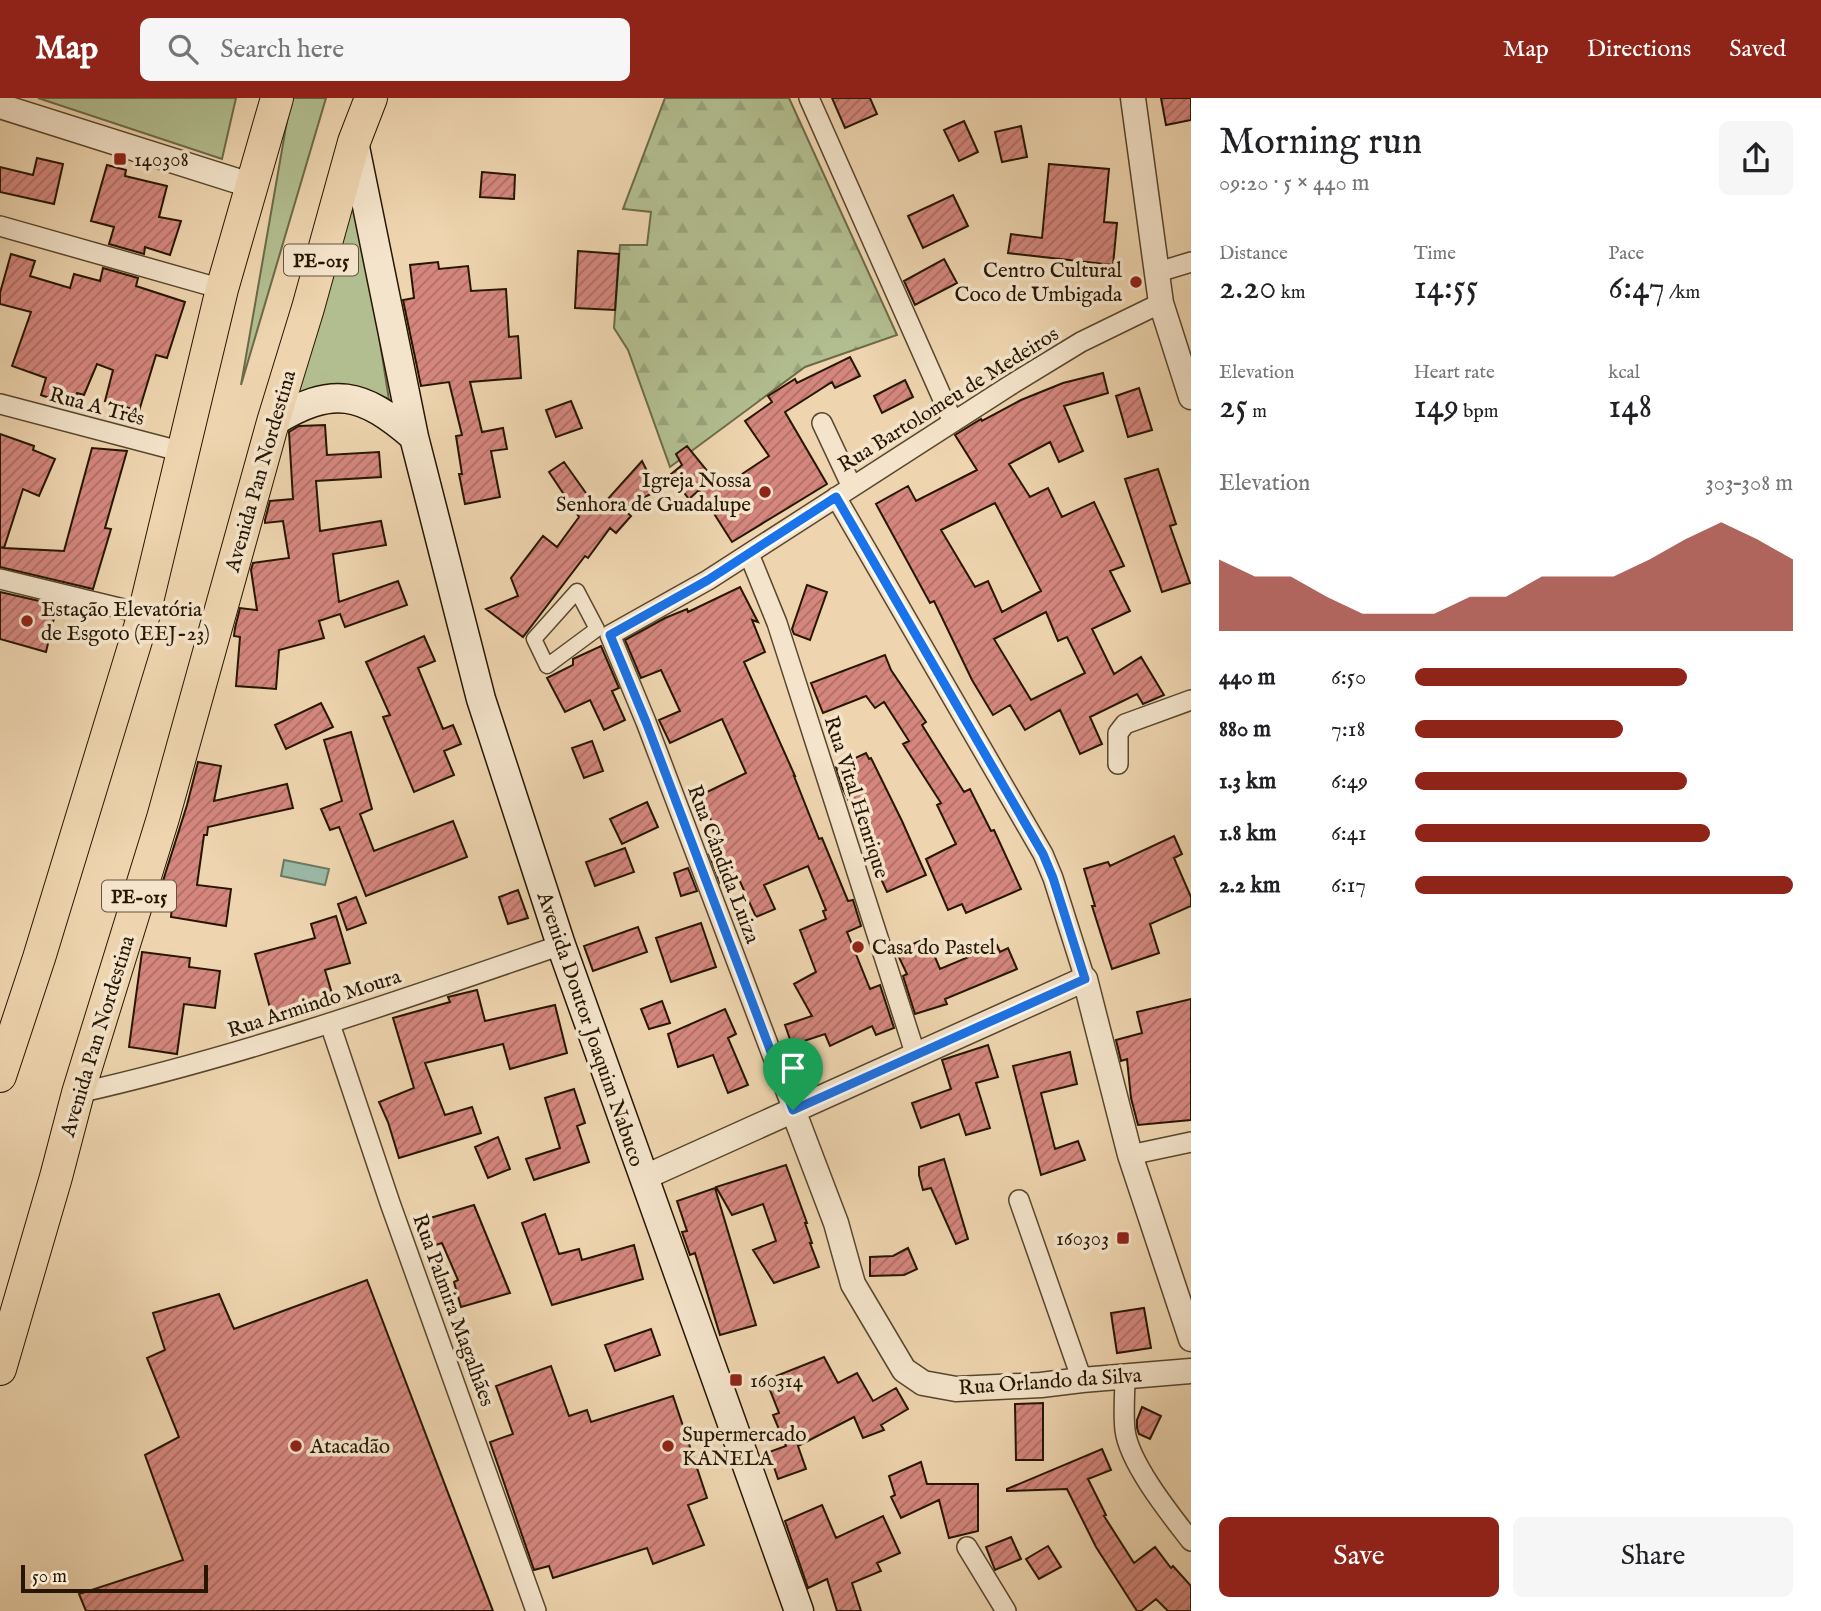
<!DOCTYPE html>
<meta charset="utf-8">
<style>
body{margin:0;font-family:"IM FELL English",serif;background:#f6f6f6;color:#202124;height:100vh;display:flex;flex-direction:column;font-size:26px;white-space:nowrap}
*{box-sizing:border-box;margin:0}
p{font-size:23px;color:#757577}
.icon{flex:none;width:38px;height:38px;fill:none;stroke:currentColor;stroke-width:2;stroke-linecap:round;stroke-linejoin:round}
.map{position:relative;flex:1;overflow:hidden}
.sheet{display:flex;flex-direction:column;background:#fff;width:630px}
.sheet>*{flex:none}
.scale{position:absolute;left:21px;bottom:18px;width:187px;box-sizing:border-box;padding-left:7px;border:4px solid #261602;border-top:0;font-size:19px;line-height:24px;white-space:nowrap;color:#261602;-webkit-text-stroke:5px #f4e4cb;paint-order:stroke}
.pin{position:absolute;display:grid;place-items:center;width:60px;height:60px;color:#fff;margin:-72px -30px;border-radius:50% 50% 50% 0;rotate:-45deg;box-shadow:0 0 7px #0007}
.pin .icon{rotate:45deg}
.round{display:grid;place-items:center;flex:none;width:74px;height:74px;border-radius:10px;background:#f6f6f6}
.head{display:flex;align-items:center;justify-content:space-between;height:119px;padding:0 28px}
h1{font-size:38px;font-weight:600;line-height:52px}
.stats{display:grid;grid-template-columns:repeat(3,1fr);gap:10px;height:119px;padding:7px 28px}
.stats div{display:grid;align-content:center}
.stats b{font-size:35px;font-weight:600}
.stats small{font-size:19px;font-weight:400}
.stats p{font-size:19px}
.chart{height:196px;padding:14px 28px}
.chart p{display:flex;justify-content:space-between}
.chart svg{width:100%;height:126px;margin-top:7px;fill:#8f2418;opacity:.7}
.action{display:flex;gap:14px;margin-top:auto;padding:14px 28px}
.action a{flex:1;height:80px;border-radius:10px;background:#8f2418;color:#fff;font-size:28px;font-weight:600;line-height:80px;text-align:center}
.action a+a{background:#f6f6f6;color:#202124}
ul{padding:0 28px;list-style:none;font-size:23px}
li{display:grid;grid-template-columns:112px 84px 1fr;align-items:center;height:52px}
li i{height:18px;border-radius:9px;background:#8f2418}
header{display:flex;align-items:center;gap:42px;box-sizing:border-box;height:98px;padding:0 35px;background:#8f2418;color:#fff}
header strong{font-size:33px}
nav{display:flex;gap:38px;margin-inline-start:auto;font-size:24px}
.search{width:490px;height:63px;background:#f6f6f6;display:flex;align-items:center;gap:18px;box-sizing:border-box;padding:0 24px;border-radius:10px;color:#757577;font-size:26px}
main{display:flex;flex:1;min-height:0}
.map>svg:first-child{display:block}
.green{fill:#b2be90;stroke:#6c6a49;stroke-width:2}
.forest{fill:url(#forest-firs);stroke:#6c6a49;stroke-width:2}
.water{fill:#9bb9a6;stroke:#6c7864;stroke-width:2}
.building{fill:url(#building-hatch);stroke:#261602;stroke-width:2;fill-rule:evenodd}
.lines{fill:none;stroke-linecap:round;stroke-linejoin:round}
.pedestrian-casing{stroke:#58462d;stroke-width:17}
.minor-casing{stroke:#58462d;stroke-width:22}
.tertiary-casing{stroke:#58462d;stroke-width:27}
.secondary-casing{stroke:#261602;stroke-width:31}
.trunk-casing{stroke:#261602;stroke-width:34}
.pedestrian{stroke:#f4e4cb;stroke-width:14}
.minor{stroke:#f4e4cb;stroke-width:19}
.tertiary{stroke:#f4e4cb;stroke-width:24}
.secondary{stroke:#f4e4cb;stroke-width:28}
.trunk{stroke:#eed5af;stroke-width:32}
.route-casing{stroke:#fff;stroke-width:14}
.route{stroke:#1a73e8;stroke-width:9}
.poi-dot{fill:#8f2418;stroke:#f4e4cb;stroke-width:2.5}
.labels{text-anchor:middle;stroke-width:7;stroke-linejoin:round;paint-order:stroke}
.shield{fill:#f4e4cb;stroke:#64543e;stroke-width:2}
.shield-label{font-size:19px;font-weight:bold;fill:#261602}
.poi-label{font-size:21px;fill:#261602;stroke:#f4e4cb;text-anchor:start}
.street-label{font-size:21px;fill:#261602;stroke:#f4e4cb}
</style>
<header>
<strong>Map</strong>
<div class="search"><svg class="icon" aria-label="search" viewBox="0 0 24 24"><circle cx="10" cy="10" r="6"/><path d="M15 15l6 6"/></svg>Search here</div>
<nav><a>Map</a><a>Directions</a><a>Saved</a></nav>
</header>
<main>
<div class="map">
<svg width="1191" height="1513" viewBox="0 0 1191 1513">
<defs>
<pattern id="forest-firs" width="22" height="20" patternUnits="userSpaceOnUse" patternTransform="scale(1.75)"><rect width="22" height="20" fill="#b2be90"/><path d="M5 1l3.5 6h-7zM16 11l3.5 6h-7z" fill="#99a37b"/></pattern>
<pattern id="building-hatch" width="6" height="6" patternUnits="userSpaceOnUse" patternTransform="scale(1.75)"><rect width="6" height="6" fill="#d5877e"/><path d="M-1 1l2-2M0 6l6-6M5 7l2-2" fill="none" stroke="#ad6d65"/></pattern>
</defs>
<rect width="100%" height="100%" fill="#eed5af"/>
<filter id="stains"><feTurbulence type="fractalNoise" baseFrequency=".00286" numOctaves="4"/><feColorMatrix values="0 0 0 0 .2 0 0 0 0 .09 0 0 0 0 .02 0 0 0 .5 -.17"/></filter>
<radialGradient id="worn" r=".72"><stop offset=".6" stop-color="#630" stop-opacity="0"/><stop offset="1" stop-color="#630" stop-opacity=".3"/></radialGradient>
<path class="green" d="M 38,0 L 236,0 L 222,61 Z
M 291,0 L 326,0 L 241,287 Z
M 356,91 L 392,321 L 286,303 Z"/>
<path class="forest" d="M 665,0 L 789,0 L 897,237 L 805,269 L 670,369 L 628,252 L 614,230 L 620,147 L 647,147 L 651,114 L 623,111 Z"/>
<path class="water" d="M 284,762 L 329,771 L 325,787 L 281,778 Z"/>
<path class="building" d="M 832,0 L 870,0 L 877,16 L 845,30 Z
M 1161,0 L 1191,0 L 1191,22 L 1166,27 Z
M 964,23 L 978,54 L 959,63 L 944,32 Z
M 1021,28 L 1027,59 L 1002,64 L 995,34 Z
M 37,60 L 63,66 L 54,106 L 0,94 L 0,69 L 33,77 Z
M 1049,66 L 1109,71 L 1104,124 L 1117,125 L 1113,167 L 1008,155 L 1011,136 L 1042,140 Z
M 107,67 L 126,72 L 125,78 L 167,88 L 159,119 L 181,123 L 170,157 L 145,149 L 144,156 L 109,146 L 114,129 L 91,123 Z
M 482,74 L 515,77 L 514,101 L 480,99 Z
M 953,97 L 968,128 L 923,150 L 908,118 Z
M 578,153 L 619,156 L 615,212 L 575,210 Z
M 11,156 L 35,163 L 30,178 L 70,190 L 74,176 L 100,183 L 103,170 L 138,180 L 136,188 L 185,204 L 167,260 L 156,257 L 139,313 L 105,303 L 113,272 L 97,266 L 84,297 L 77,295 L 73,308 L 41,297 L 46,280 L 12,268 L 31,214 L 0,206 L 0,195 Z
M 944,161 L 957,185 L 915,207 L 904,183 Z
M 438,164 L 439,171 L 468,168 L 471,193 L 506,191 L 509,239 L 518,238 L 521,280 L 470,284 L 482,334 L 503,330 L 507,351 L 491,353 L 500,399 L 465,406 L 459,376 L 462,376 L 456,338 L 462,337 L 449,284 L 421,288 L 403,202 L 414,200 L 410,167 Z
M 850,259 L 860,278 L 835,290 L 832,284 L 785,314 L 827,386 L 732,444 L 699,392 L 689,401 L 670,377 L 682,367 L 676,356 L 687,348 L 721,390 L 769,358 L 745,323 L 772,304 L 768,298 L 795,281 L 797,285 Z
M 1103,275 L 1108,295 L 1064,308 L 1083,353 L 1059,364 L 1050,344 L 1009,366 L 1030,399 L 1048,390 L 1062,419 L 1094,404 L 1124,468 L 1110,473 L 1130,513 L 1092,531 L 1114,576 L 1141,559 L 1164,597 L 1143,606 L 1137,596 L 1090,619 L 1102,646 L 1080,656 L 1060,612 L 1025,632 L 1010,607 L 993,617 L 972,582 L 934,503 L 930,505 L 876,406 L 908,388 L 916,403 L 977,372 L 955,337 L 981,321 L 982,323 L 1021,302 L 1063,285 ZM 995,405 L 1041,493 L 1002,514 L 988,483 L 975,489 L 941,432 ZM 1046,514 L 1058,543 L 1067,539 L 1085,575 L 1031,602 L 994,541 Z
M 905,282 L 913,299 L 882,315 L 874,298 Z
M 1139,290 L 1152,332 L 1128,339 L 1116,298 Z
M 571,303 L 582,330 L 556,339 L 546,312 Z
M 325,327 L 327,357 L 379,354 L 381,379 L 316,383 L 320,433 L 381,423 L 386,447 L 333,456 L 339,504 L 398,483 L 407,507 L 345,529 L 340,516 L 319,523 L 324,540 L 279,552 L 276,591 L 236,588 L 240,539 L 234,538 L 235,530 L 240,510 L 257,512 L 251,472 L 253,465 L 289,460 L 283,423 L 265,425 L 265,422 L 270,403 L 293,401 L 289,334 L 299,328 Z
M 0,336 L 34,348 L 33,352 L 55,361 L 39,398 L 23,391 L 4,450 L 64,453 L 92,350 L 127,353 L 105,430 L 111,431 L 93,491 L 0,469 L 0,449 L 4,450 L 0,449 Z
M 642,363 L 657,393 L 622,410 L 631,418 L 616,435 L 610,430 L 588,460 L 585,458 L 523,539 L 486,511 L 518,498 L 511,480 L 543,438 L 557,449 L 579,419 L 549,374 L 564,364 L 598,412 Z
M 1158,371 L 1176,426 L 1170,428 L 1190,485 L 1162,494 L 1125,381 Z
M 807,487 L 827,494 L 810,542 L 794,536 L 792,531 Z
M 740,489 L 758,524 L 752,522 L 765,554 L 744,564 L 795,678 L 794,678 L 819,741 L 822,740 L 848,803 L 853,802 L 861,828 L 847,834 L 870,891 L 880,887 L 894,930 L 876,937 L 872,928 L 830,948 L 825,936 L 792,947 L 785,927 L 812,918 L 794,886 L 816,874 L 800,832 L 826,821 L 823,813 L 826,812 L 808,768 L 764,787 L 775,811 L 756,819 L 738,779 L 720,785 L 709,756 L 718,753 L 710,719 L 699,698 L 746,675 L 722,621 L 670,645 L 659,622 L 680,613 L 661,572 L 641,580 L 625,542 L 665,520 L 687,511 L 688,514 Z
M 0,494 L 57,507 L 46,554 L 0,541 Z
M 424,538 L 435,563 L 418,570 L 443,631 L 453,627 L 461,646 L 444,653 L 454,677 L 414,694 L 383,619 L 390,617 L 366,564 Z
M 601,548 L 619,590 L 612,593 L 625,622 L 604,632 L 590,602 L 565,614 L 547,580 L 573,567 L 573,561 Z
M 885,557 L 891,572 L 926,624 L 922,627 L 964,694 L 970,691 L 991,733 L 994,732 L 1021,791 L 966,815 L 962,806 L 948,812 L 926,761 L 956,746 L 937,707 L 941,705 L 903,646 L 909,643 L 884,604 L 875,610 L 866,598 L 823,615 L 811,585 Z
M 321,605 L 333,629 L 286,651 L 275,627 Z
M 351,634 L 372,711 L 360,716 L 374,753 L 453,723 L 467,759 L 366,798 L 339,729 L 330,732 L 321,711 L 342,703 L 324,642 Z
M 592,643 L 603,673 L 584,680 L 572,650 Z
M 866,655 L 869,661 L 871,660 L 902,723 L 926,777 L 887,794 L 878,774 L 883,772 L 843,691 L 836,669 Z
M 198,664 L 221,668 L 214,703 L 287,686 L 293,710 L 208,729 L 207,737 L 204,737 L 197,787 L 231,791 L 226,828 L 171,819 L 172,808 L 156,805 L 187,707 Z
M 647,704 L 658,729 L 622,746 L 610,721 Z
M 1174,738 L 1182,756 L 1174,760 L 1191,799 L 1191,808 L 1150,826 L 1159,855 L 1112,871 L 1092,808 L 1095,808 L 1084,771 L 1108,764 L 1110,768 Z
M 625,750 L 634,774 L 595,788 L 586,764 Z
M 688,770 L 697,793 L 681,798 L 674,775 Z
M 518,792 L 528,820 L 508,826 L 499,799 Z
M 356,799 L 366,825 L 347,832 L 338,806 Z
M 336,818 L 350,865 L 325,872 L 333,899 L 272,917 L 255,856 L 315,840 L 311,826 Z
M 701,825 L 716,869 L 671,884 L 656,840 Z
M 638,829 L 647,854 L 593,873 L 584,848 Z
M 927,840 L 940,871 L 997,847 L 1000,854 L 1008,850 L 1017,871 L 945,901 L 947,906 L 915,916 L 903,878 L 907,876 L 896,853 Z
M 142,854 L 190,860 L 189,869 L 220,873 L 215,910 L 184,906 L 177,956 L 129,949 Z
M 477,892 L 485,923 L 555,907 L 567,955 L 510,971 L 503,946 L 425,965 L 445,1017 L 472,1009 L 481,1035 L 399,1060 L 388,1024 L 379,1004 L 414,990 L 393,920 L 450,904 L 448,899 Z
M 1191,901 L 1191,1022 L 1138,1027 L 1131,1000 L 1127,961 L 1121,963 L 1116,942 L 1142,935 L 1137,914 Z
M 662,903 L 670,925 L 649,931 L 641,911 Z
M 725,911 L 736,936 L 728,940 L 748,987 L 728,995 L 713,957 L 678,969 L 668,936 Z
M 988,947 L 998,979 L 976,985 L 990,1030 L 966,1037 L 959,1016 L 921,1030 L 912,1005 L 951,991 L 942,962 Z
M 1070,954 L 1077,986 L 1041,995 L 1055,1051 L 1078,1043 L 1085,1062 L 1041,1077 L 1013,968 Z
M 574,991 L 585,1025 L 577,1028 L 589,1064 L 534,1082 L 526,1061 L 560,1050 L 545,1000 Z
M 498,1039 L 510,1071 L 488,1080 L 475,1049 Z
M 944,1061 L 968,1141 L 956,1146 L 931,1090 L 923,1092 L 919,1077 L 919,1069 Z
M 786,1067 L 807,1125 L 805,1125 L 812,1145 L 810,1145 L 819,1169 L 774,1185 L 753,1152 L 776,1143 L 763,1106 L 732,1117 L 716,1089 Z
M 715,1090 L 756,1227 L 720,1237 L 695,1155 L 690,1157 L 682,1134 L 687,1133 L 677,1103 Z
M 474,1107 L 510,1195 L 461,1209 L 454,1184 L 458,1182 L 442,1145 L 429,1149 L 420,1123 Z
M 545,1116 L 559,1156 L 579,1151 L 582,1162 L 634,1147 L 643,1181 L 552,1207 L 522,1125 Z
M 908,1150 L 917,1171 L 904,1177 L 870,1178 L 870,1159 L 893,1158 Z
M 367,1182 L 493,1513 L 86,1513 L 79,1496 L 183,1462 L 145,1357 L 179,1339 L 147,1260 L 165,1252 L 153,1215 L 219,1196 L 234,1231 Z
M 1144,1210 L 1151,1250 L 1117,1255 L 1111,1215 Z
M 651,1231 L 660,1257 L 615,1273 L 605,1247 Z
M 824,1259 L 838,1285 L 857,1275 L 873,1303 L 896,1290 L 908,1311 L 881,1327 L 884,1332 L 863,1340 L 854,1319 L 798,1348 L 806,1371 L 778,1381 L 769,1354 L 786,1348 L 773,1317 L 779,1315 L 766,1282 Z
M 551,1268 L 569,1318 L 587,1312 L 591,1324 L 673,1298 L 707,1400 L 688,1407 L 704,1447 L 653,1466 L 647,1450 L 553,1480 L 549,1468 L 534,1472 L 490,1344 L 513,1336 L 496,1288 Z
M 1043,1305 L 1043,1362 L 1016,1362 L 1015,1306 Z
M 1142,1309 L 1161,1318 L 1150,1341 L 1139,1336 L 1137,1330 L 1137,1322 Z
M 1102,1351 L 1111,1372 L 1088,1381 L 1106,1417 L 1104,1418 L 1134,1465 L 1155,1449 L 1171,1470 L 1173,1468 L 1191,1488 L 1191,1513 L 1168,1513 L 1156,1501 L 1141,1513 L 1137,1513 L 1096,1449 L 1067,1391 L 1007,1393 L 1007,1391 Z
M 921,1364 L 927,1386 L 978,1386 L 978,1433 L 949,1440 L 939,1402 L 901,1420 L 891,1399 L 895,1397 L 889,1378 Z
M 822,1407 L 836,1440 L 883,1418 L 900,1455 L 877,1465 L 881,1473 L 852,1485 L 861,1513 L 837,1513 L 827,1481 L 808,1490 L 785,1423 Z
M 1011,1439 L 1021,1461 L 995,1472 L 986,1449 Z
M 1048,1448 L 1061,1469 L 1039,1481 L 1026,1461 Z"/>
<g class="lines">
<g class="pedestrian-casing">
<path id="pedestrian" d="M 577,493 L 597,531 L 547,568 L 534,541 Z"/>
</g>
<g class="minor-casing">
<path id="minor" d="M 809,0 L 953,324
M 0,128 L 222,191
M 1155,175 L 1191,164
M 0,306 L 183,354
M 822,325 L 852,389
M 836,399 L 1043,756 L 1053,780 L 1085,881
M 749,456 L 777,525 L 916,958
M 0,481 L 144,516
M 1118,666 L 1118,635 L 1125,626 L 1191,602
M 330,926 L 390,1105 L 536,1513
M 78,995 C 243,958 401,902 561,847
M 793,1012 L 646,624 L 610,537 L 708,482 L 1009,288 L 1081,244 L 1161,205
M 1130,1057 L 1191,1044
M 1019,1102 L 1082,1282
M 1125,1278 C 1125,1295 1123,1314 1125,1332 C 1129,1365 1170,1416 1191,1443
M 967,1449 L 1006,1513"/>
</g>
<g class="tertiary-casing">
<path id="tertiary" d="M 1133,0 L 1161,205 L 1191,299
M 0,8 L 253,88
M 793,1012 L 836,1125 L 853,1186 L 904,1272 L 923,1285 L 956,1291 L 1041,1287 L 1082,1282 L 1191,1273
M 643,1080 L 1085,881 L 1130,1057 L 1191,1241"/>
</g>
<g class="secondary-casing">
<path id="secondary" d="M 354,44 L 414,339 L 481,601 L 561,847 L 799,1513
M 273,324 C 333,287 362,294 414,339"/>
</g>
<g class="trunk-casing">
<path id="trunk" d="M 0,978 L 39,860 L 144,516 L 222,191 L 277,0
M 0,1271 L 56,1079 L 78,995 L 163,720 L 273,324 L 308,210 L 354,44 L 371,0"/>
</g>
<use href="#pedestrian" class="pedestrian"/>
<use href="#minor" class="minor"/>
<use href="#tertiary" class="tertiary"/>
<use href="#secondary" class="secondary"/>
<use href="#trunk" class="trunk"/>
</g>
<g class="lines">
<g class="route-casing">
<path id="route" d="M 836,399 L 1043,756 L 1053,780 L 1085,881 L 793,1012 L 646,624 L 610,537 L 708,482 Z"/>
</g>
<use href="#route" class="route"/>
</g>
<g class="poi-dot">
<rect x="113" y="54" width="14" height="14" rx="3.5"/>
<circle cx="1136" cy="184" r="7"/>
<circle cx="765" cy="394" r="7"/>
<circle cx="27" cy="523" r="7"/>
<circle cx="858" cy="849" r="7"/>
<rect x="1116" y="1133" width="14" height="14" rx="3.5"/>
<rect x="729" y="1275" width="14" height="14" rx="3.5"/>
<circle cx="296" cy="1348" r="7"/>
<circle cx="668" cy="1348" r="7"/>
</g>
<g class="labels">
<g class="shield">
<rect x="284" y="146.5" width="74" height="31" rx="5"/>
<rect x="102" y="782.5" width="74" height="31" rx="5"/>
</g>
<g class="shield-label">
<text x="321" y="169">PE-015</text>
<text x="139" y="805">PE-015</text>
</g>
<g class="poi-label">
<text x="134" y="68">140308</text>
<text x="1122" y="179" text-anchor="end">Centro Cultural<tspan x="1122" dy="24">Coco de Umbigada</tspan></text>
<text x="751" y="389" text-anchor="end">Igreja Nossa<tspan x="751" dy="24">Senhora de Guadalupe</tspan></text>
<text x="41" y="518">Estação Elevatória<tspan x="41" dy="24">de Esgoto (EEJ-23)</tspan></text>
<text x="872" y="856">Casa do Pastel</text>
<text x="1109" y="1147" text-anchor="end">160303</text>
<text x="750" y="1289">160314</text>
<text x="682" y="1343">Supermercado<tspan x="682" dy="24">KANELA</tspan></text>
<text x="310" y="1355">Atacadão</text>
</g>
<g class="street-label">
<text transform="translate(948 301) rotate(-32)" y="7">Rua Bartolomeu de Medeiros</text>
<text transform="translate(97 308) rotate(15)" y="7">Rua A Três</text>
<text transform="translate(260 373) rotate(-74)" y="7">Avenida Pan Nordestina</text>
<text transform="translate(857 699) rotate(72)" y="7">Rua Vital Henrique</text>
<text transform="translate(724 766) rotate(69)" y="7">Rua Cândida Luiza</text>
<text transform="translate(314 905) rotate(-18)" y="7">Rua Armindo Moura</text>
<text transform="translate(591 931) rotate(71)" y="7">Avenida Doutor Joaquim Nabuco</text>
<text transform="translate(97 938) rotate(-73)" y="7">Avenida Pan Nordestina</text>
<text transform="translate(454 1212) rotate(70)" y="7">Rua Palmira Magalhães</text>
<text transform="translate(1050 1283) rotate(-4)" y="7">Rua Orlando da Silva</text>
</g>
</g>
<rect width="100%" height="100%" filter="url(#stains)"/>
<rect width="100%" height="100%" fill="url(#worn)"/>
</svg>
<div class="scale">50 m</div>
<div class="pin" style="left:793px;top:1012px;background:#1e9e55"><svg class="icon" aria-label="arrive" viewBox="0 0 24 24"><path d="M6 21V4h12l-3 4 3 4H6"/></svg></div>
</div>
<section class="sheet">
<div class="head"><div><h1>Morning run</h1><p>09:20 · 5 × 440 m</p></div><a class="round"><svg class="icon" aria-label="share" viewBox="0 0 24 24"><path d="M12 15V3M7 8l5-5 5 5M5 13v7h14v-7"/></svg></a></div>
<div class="stats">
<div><p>Distance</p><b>2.20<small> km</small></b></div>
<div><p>Time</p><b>14:55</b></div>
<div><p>Pace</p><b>6:47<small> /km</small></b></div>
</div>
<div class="stats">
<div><p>Elevation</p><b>25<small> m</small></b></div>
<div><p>Heart rate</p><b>149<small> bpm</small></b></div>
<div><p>kcal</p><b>148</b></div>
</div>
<div class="chart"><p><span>Elevation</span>303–308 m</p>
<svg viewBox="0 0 160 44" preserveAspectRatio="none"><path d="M0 44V19L10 25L20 25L30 32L40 38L50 38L60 38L70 32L80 32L90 25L100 25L110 25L120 19L130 12L140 6L150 12L160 19V44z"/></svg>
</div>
<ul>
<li><b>440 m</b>6:50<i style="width:72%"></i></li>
<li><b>880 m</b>7:18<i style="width:55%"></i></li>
<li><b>1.3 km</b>6:49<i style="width:72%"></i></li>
<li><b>1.8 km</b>6:41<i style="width:78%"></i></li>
<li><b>2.2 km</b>6:17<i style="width:100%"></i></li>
</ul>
<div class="action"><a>Save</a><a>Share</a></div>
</section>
</main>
